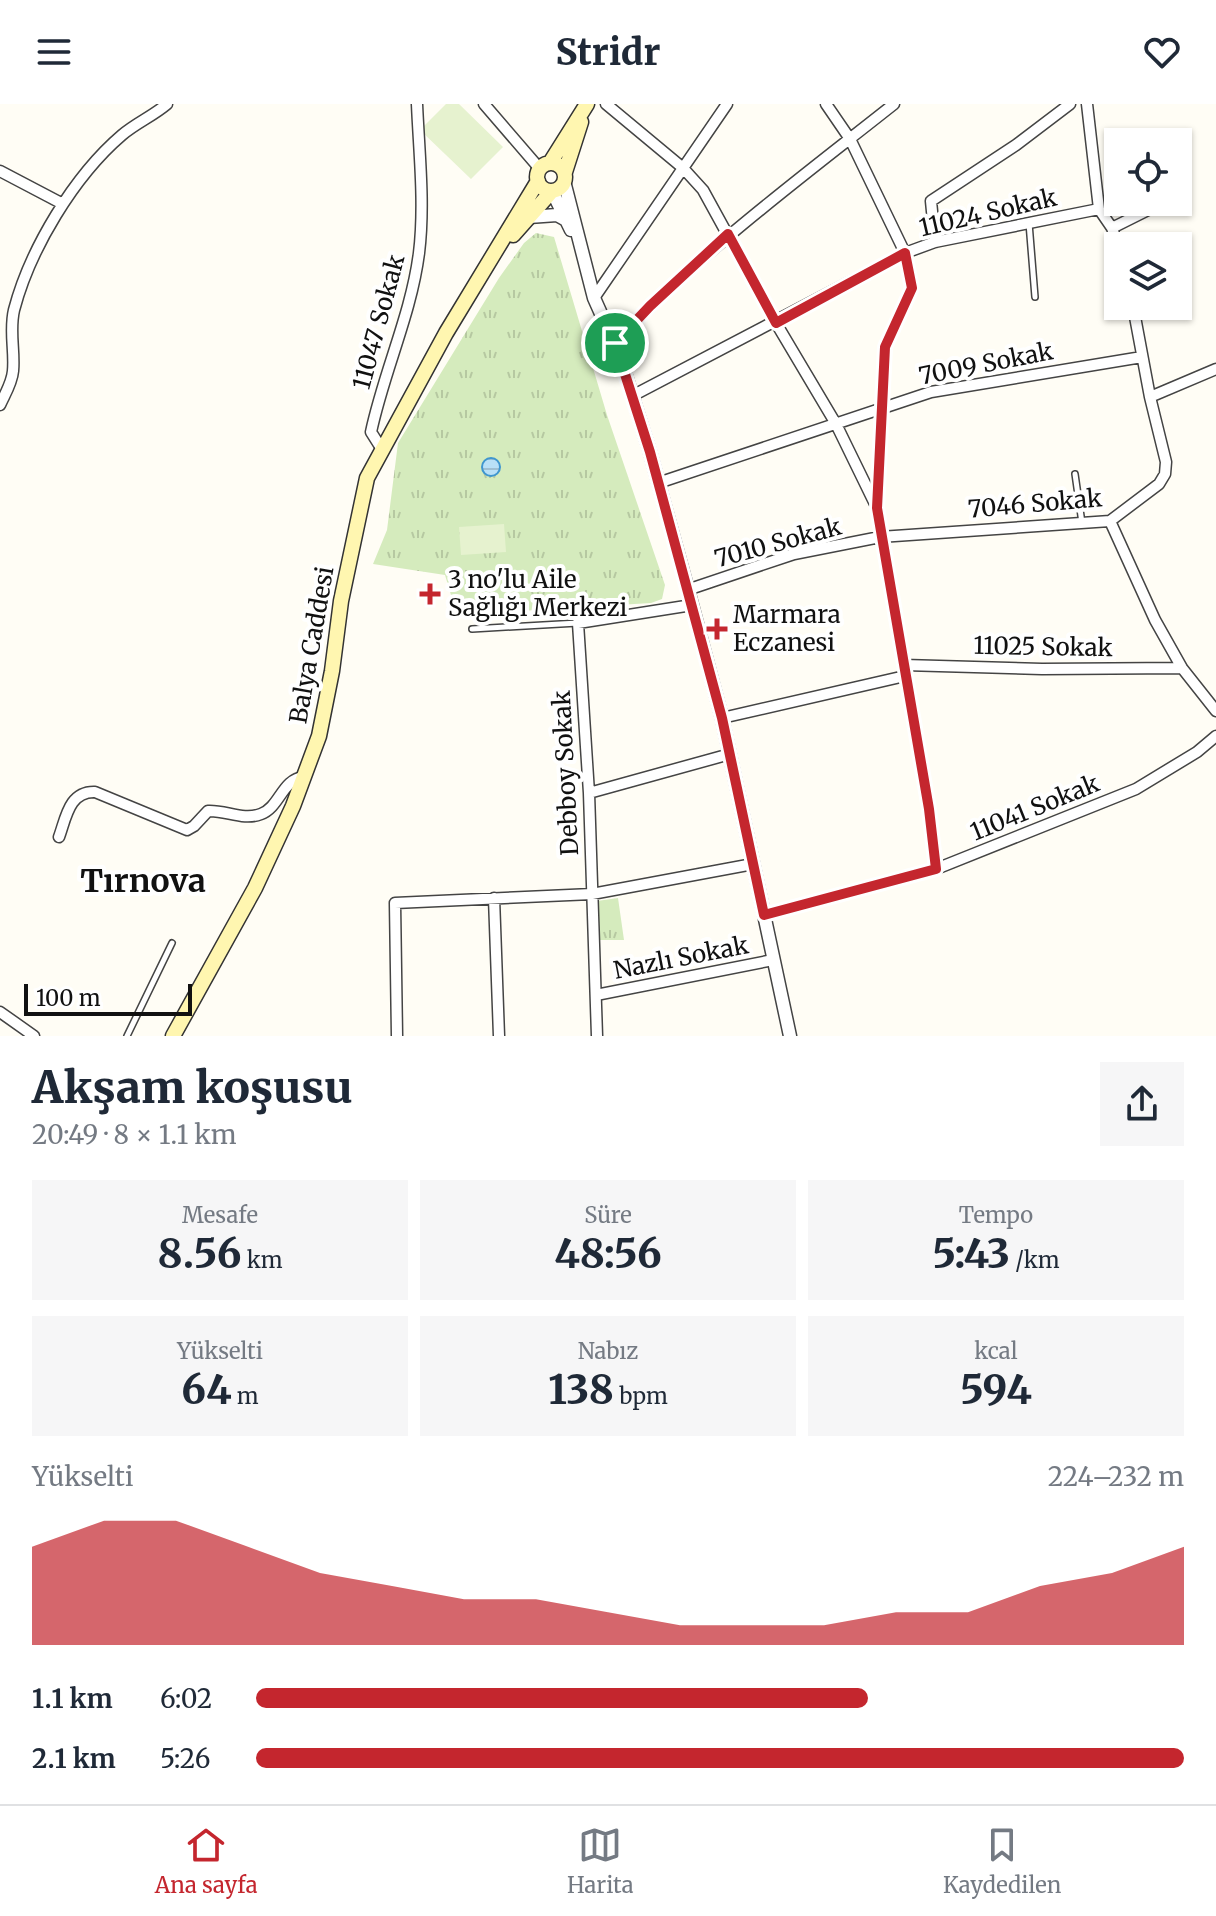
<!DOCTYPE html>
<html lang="tr">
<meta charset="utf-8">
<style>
body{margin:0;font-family:Merriweather,serif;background:#f6f6f7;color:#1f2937;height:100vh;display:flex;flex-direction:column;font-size:30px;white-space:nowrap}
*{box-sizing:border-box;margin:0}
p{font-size:26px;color:#747a83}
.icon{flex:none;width:44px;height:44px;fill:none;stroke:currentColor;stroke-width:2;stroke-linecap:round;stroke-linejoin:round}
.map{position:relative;height:932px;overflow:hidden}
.sheet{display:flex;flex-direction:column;background:#fff;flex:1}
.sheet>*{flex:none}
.tools{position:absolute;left:1104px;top:24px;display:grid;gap:16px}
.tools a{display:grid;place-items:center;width:88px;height:88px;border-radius:0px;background:#fff;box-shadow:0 2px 6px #0004;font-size:40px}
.scale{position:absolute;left:24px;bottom:20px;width:168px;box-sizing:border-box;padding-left:8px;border:4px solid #111;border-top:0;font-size:22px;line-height:28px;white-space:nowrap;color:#111;-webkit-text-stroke:6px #fff;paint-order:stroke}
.pin{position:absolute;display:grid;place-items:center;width:68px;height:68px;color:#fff;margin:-34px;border:4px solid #fff;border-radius:50%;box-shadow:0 2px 8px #0007}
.round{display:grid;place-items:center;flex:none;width:84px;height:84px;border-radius:0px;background:#f6f6f7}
.head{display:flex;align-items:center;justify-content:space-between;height:136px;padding:0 32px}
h1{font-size:44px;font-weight:800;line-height:60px}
.metrics{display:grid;grid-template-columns:repeat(3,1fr);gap:12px;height:136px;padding:8px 32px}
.metrics div{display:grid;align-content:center;border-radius:0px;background:#f6f6f7;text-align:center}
.metrics b{font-size:40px;font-weight:800}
.metrics small{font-size:22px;font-weight:400}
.metrics p{font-size:22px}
.chart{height:224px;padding:16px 32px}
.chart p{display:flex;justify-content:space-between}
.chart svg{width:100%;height:144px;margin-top:8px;fill:#c4262e;opacity:.7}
ul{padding:0 32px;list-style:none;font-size:26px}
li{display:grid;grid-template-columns:128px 96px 1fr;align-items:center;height:60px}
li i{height:20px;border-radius:10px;background:#c4262e}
header{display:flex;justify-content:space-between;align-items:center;height:104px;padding:0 32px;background:#fff;font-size:36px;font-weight:800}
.dock{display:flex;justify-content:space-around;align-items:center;height:112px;border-top:2px solid #e0e1e3;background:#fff;font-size:22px;color:#747a83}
.dock a{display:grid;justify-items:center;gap:4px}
.dock .current{color:#c4262e}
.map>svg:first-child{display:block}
.park{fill:url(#park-tufts)}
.pitch{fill:#e6f2cf}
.water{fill:url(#water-rules);stroke:#3f96cf;stroke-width:2}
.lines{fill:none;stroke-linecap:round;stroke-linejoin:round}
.service-casing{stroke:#444;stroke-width:8}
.minor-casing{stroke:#444;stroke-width:13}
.tertiary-casing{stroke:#444;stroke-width:15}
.secondary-casing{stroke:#333;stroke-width:17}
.service{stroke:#fff;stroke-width:5}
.minor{stroke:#fff;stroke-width:10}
.tertiary{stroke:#fff;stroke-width:12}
.secondary{stroke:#fff6b0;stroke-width:14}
.route-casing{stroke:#fff;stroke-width:16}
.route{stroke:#c4262e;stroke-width:10}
.poi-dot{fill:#c4262e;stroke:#fff;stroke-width:3}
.labels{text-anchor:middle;stroke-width:8;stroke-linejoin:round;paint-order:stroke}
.street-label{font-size:24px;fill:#111;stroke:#fff}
.poi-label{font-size:24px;fill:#111;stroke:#fff;text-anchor:start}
.district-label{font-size:32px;font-weight:bold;fill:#111;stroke:#fff}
</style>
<header><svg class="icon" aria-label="menu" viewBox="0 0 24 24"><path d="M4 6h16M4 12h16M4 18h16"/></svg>Stridr<svg class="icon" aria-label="heart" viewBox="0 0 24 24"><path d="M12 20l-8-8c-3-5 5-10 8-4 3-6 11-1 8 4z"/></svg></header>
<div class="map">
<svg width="1216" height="932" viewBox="0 0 1216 932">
<defs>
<pattern id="park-tufts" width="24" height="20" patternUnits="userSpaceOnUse" patternTransform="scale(2)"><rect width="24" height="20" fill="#d5ebbd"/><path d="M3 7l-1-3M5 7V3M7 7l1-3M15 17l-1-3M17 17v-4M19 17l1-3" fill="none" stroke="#b6c8a1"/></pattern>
<pattern id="water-rules" width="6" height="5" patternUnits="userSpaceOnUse" patternTransform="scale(2)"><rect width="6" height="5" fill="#b9e0f7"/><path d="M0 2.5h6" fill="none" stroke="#9ebfd3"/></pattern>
</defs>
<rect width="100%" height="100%" fill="#fffdf5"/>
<path class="park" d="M 536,129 L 554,133 L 607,311 L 665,481 L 662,495 L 651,499 L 457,511 L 445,471 L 373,460 L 387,426 L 398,339 L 499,174 L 524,139 Z
M 618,794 L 624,836 L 597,836 L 597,797 Z"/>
<path class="pitch" d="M 446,0 L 459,0 L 503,43 L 471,75 L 420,26 Z
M 504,420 L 506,448 L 461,451 L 459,423 Z"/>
<path class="water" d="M482 363a9 9 0 1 1 18 0a9 9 0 1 1-18 0Z"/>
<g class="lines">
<g class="service-casing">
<path id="service" d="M 1029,119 L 1035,193
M 1075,370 L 1082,419
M 472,525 L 578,519
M 127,932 L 172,839"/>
</g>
<g class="minor-casing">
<path id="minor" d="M 484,0 L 540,65
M 606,0 L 683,64 L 703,86 L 776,219 L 836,320 L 876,402
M 826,0 L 850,35 L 905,149 L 912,184 L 885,243 L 877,404 L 929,705 L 936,765
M 1087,0 L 1099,105 L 1112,124 L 1118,142
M 0,67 L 61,99
M 1112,124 L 1164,98
M 935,138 L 931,97 L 1016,41 L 1070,0
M 594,194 L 727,0
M 615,239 C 699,149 798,76 894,0
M 632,292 L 905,149 L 935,138 L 1099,105
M 1150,293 L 1216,265
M 0,301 C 5,290 12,279 13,267 C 15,247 9,227 14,206 C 30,145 74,72 122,31 C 136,19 153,12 167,0
M 383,347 L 371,328 C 384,267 411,211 419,149 C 425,100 419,48 417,0
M 658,379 L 931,288 L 1142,253
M 1110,417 L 1155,516 L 1182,564 L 1216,607
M 687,486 L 794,450 L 880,433 L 1110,417 L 1159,380 L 1165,370 L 1166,358 L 1150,293 L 1133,202
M 904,561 L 1042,565 L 1182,564
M 722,614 L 905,572
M 589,689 L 730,650
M 59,733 C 66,714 69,687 95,688 L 187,726 L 194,722 L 208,707 C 226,706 243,717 261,710 C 280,703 282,675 304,673
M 494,794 L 499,932
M 764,811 L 936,765 L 1136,685 L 1197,648 L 1216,632
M 596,891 L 773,856
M 0,908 L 34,932
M 397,932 L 395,799 L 592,790 L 753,760
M 597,932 L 589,689 L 578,519 L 692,501"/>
</g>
<g class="tertiary-casing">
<path id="tertiary" d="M 564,77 L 594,194 L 619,250 L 650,348 L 692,501 L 722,614 L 790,932
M 552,87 L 571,126
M 529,113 L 557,111 L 566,116"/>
</g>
<g class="secondary-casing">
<path id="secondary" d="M 550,59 L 587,0
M537 73a14 14 0 1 1 28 0a14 14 0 1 1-28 0Z
M 565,68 L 581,18
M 513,131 L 552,87
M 173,932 L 255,784 L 293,702 L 319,632 L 332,567 L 341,497 L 367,374 L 446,229 L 538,77"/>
</g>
<use href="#service" class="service"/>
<use href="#minor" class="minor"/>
<use href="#tertiary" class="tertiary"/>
<use href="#secondary" class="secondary"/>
</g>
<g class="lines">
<g class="route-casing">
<path id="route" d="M 728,130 L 776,219 L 905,149 L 912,184 L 885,243 L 877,404 L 929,705 L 936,765 L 764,811 L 722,614 L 650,348 L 615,239 L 650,202 Z"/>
</g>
<use href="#route" class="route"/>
</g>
<g class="poi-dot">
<path d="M426 478h8v8h8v8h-8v8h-8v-8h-8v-8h8z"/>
<path d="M713 513h8v8h8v8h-8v8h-8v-8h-8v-8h8z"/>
</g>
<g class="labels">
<g class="street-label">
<text transform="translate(988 109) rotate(-13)" y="8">11024 Sokak</text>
<text transform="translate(379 218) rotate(-75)" y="8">11047 Sokak</text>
<text transform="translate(986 260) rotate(-11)" y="8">7009 Sokak</text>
<text transform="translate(1035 400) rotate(-5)" y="8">7046 Sokak</text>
<text transform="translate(778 439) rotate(-15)" y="8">7010 Sokak</text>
<text transform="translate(312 541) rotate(-80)" y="8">Balya Caddesi</text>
<text transform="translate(1043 543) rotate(1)" y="8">11025 Sokak</text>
<text transform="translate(566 669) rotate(-93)" y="8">Debboy Sokak</text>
<text transform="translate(1035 704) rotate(-22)" y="8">11041 Sokak</text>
<text transform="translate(681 854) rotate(-11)" y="8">Nazlı Sokak</text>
</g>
<g class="poi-label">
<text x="448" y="484">3 no'lu Aile<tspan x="448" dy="28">Sağlığı Merkezi</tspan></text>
<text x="733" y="519">Marmara<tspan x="733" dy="28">Eczanesi</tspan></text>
</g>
<g class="district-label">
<text x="143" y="788">Tırnova</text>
</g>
</g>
</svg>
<div class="tools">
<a><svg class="icon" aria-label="locate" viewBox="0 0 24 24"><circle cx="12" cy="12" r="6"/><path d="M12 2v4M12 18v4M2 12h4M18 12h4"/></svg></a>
<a><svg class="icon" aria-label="layers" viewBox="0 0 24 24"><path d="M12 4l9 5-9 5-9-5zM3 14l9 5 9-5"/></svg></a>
</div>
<div class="scale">100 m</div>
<div class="pin" style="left:615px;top:239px;background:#1e9e55"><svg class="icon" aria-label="arrive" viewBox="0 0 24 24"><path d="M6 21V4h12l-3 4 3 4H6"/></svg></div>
</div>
<section class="sheet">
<div class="head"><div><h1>Akşam koşusu</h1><p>20:49 · 8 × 1.1 km</p></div><a class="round"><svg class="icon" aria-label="share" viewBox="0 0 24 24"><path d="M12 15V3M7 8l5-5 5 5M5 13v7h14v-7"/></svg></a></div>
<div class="metrics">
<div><p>Mesafe</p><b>8.56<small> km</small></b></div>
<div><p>Süre</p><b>48:56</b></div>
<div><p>Tempo</p><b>5:43<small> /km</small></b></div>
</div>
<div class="metrics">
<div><p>Yükselti</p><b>64<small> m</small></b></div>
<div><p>Nabız</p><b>138<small> bpm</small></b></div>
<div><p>kcal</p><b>594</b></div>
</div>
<div class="chart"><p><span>Yükselti</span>224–232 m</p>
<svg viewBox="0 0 160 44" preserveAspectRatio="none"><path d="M0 44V14L10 6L20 6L30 14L40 22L50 26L60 30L70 30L80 34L90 38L100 38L110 38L120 34L130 34L140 26L150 22L160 14V44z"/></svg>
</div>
<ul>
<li><b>1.1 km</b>6:02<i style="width:66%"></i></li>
<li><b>2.1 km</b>5:26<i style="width:100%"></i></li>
</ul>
</section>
<nav class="dock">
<a class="current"><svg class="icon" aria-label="home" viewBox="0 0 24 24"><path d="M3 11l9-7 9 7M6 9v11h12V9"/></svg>Ana sayfa</a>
<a><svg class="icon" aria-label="map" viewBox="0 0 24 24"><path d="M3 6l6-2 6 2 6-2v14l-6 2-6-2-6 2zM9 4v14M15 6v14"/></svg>Harita</a>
<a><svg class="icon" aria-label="saved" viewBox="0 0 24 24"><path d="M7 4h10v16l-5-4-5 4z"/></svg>Kaydedilen</a>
</nav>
